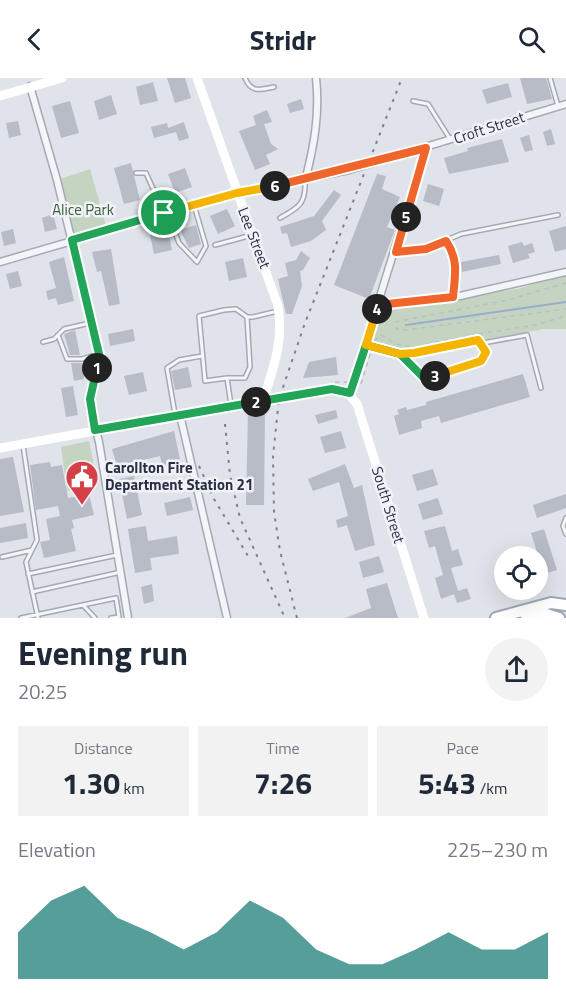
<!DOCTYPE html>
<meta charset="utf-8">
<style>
body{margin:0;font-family:"Titillium Web",sans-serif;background:#f2f2f3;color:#1f2937;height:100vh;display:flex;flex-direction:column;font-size:22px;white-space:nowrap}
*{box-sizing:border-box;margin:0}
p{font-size:20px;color:#747a83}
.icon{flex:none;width:33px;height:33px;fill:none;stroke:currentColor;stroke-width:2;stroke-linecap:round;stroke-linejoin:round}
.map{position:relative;height:540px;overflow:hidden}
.sheet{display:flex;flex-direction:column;background:#fff;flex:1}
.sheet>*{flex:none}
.controls{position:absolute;left:494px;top:468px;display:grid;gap:12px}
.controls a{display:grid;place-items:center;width:54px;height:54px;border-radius:50%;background:#fff;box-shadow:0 6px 24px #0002;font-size:30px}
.pin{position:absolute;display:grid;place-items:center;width:51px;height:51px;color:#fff;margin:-26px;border:3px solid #fff;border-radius:50%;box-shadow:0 2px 6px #0007}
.km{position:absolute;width:30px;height:30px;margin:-15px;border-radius:50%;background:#222;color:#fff;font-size:16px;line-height:30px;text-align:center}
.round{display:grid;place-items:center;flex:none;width:63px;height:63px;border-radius:32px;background:#f2f2f3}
.headline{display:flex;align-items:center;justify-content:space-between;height:102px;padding:0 18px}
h1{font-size:33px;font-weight:700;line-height:45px}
.figures{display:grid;grid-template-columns:repeat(3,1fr);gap:9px;height:102px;padding:6px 18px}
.figures div{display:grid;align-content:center;border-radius:0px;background:#f2f2f3;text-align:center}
.figures b{font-size:30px;font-weight:700}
.figures small{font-size:16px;font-weight:400}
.figures p{font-size:16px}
.chart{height:168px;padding:12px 18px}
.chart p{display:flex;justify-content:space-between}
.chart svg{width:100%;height:108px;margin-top:6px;fill:#0f766e;opacity:.7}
header{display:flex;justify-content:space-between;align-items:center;height:78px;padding:0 18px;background:#fff;font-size:27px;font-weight:700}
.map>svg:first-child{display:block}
.green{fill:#c4d4c1}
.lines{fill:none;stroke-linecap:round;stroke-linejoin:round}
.stream{stroke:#9aadcc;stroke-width:2}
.building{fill:#b7bcc7}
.lane-casing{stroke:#a5a9b4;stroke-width:6}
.street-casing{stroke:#a5a9b4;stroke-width:9}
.primary-casing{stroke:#9fa6b6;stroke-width:14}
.path{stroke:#babec5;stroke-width:1.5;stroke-dasharray:4.5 4.5;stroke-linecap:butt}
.lane{stroke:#f3f5f8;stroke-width:3}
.street{stroke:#f3f5f8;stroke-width:6}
.secondary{stroke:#fff;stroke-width:9}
.primary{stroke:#fff;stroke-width:10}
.rail{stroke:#798194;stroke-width:2;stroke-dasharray:3 6;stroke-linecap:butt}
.street-bridge-casing{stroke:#a5a9b4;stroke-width:9;stroke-linecap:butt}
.street-bridge{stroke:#f3f5f8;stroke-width:6}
.split-1-casing{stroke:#fff;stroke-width:12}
.split-2-casing{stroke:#fff;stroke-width:12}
.split-3-casing{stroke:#fff;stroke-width:12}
.split-4-casing{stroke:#fff;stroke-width:12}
.split-5-casing{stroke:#fff;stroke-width:12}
.split-6-casing{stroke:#fff;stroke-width:12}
.split-7-casing{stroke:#fff;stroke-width:12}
.split-1{stroke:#22a559;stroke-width:8}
.split-2{stroke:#22a559;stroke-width:8}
.split-3{stroke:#22a559;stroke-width:8}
.split-4{stroke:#f5b400;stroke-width:8}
.split-5{stroke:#f0652b;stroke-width:8}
.split-6{stroke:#f0652b;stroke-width:8}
.split-7{stroke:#f5b400;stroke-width:8}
.labels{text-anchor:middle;stroke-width:5;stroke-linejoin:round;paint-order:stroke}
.street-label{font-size:15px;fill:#282f42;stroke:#f0f2f7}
.park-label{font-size:15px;fill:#385f35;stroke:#f0f2f7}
.poi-label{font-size:15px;font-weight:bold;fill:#282f42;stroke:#f0f2f7;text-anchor:start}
</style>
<header><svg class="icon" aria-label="back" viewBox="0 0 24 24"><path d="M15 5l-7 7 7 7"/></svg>Stridr<svg class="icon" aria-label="search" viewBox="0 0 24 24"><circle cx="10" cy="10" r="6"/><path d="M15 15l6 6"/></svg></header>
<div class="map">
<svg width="566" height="540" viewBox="0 0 566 540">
<rect width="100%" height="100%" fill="#e0e3ea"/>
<path class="green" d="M 90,91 L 107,151 L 72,162 L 57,102 Z
M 566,195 L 566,251 L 544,251 L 414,275 L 400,275 L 372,269 L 378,227 L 518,211 Z
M 89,363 L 98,407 L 67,413 L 61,369 Z"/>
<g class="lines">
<path class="stream" d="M 406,247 L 566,224"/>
</g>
<path class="building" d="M 167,0 L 185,0 L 191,20 L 175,25 Z
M 520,0 L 546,0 L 552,21 L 527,26 Z
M 153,4 L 158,23 L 140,27 L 136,9 Z
M 508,5 L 512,19 L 487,26 L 482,12 Z
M 111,17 L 117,36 L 99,42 L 94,23 Z
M 301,21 L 304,31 L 290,35 L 287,26 Z
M 70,23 L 79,55 L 61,60 L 52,28 Z
M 267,32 L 272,44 L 264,46 L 271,66 L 278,71 L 266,77 L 270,86 L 255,92 L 239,53 L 256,47 L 253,38 Z
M 18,43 L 21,57 L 9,60 L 6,45 Z
M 184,44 L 189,60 L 179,63 L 176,54 L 154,60 L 151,49 L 167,45 L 168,50 Z
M 551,51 L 555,66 L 547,68 L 543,54 Z
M 529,57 L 533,72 L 525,74 L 520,60 Z
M 502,61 L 509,84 L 449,96 L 444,80 L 468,73 L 467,70 Z
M 131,85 L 140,122 L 124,126 L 114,90 Z
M 185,90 L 192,109 L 175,115 L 168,96 Z
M 377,96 L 386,98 L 382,111 L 400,119 L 387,149 L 395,152 L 369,221 L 334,207 Z
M 428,106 L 444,111 L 439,128 L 423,123 Z
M 334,112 L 341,117 L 322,143 L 326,152 L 311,163 L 291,169 L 287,155 L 282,156 L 280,149 L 314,138 Z
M 227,131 L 235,148 L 218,156 L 210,138 Z
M 53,136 L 57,151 L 45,154 L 42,140 Z
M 196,147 L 201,166 L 189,170 L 180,152 Z
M 566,148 L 566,171 L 555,174 L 549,153 Z
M 13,151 L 16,165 L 4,168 L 1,154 Z
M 168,153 L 172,172 L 154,176 L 150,157 Z
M 522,164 L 524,168 L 532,165 L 535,174 L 528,176 L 530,180 L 513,185 L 508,168 Z
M 111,171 L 120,226 L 109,228 L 101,193 L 97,194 L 92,174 Z
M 301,173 L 310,180 L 303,192 L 300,193 L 302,208 L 292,236 L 286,236 L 278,201 L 288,198 L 285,185 L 296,182 Z
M 499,177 L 501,186 L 462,194 L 461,184 Z
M 64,179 L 74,223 L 58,227 L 56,220 L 48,222 L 46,213 L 56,210 L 49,184 Z
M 243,180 L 247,199 L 229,203 L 225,184 Z
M 18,193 L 22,208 L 10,211 L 6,196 Z
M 133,251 L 135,263 L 110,268 L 108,256 Z
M 75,252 L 80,277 L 70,277 L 64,256 Z
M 336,279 L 338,297 L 303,300 L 309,284 Z
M 71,285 L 82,285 L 84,301 L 74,303 Z
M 188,289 L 192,309 L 175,312 L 171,293 Z
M 143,294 L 147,313 L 129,317 L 124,298 Z
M 523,296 L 530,319 L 441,345 L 439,338 L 421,343 L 422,350 L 399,357 L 394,338 L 399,336 L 397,332 L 406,329 L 407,332 L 426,327 L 426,324 Z
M 73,308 L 78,337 L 66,339 L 61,310 Z
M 336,332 L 338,340 L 318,346 L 315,337 Z
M 248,333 L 265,333 L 264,427 L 246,427 Z
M 174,353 L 181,386 L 163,391 L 160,378 L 117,388 L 112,371 Z
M 341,353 L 346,370 L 325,375 L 320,359 Z
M 13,379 L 24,434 L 0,438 L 0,381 Z
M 50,384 L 51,389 L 62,387 L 68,420 L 89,416 L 94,437 L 72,442 L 74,450 L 71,451 L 76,473 L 44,480 L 40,464 L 50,462 L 46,441 L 60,438 L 58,428 L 36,432 L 30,387 Z
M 345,386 L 354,410 L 362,407 L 375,467 L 355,473 L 347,447 L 338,450 L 336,442 L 348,438 L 339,404 L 313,413 L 308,401 Z
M 433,391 L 438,407 L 417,413 L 412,397 Z
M 134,398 L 142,437 L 127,441 L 119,401 Z
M 566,416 L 566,430 L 537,440 L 533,427 Z
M 190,419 L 193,432 L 167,438 L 164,425 Z
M 438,420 L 443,436 L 423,442 L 418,426 Z
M 26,445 L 28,460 L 0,465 L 0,450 Z
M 146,448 L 148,463 L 177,458 L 179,476 L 150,480 L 152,492 L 135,495 L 128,451 Z
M 445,448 L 452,473 L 458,471 L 463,487 L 451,490 L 458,513 L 467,510 L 471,521 L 457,525 L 454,516 L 441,521 L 435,500 L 443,497 L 435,468 L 429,470 L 424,453 Z
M 544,451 L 557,492 L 544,496 L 531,455 Z
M 379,478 L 384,494 L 363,500 L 359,484 Z
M 387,505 L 398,540 L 345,540 L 371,530 L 366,511 Z
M 152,506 L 154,523 L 144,526 L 141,509 Z"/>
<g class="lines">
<g class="lane-casing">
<path id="lane" d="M 245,0 C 251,15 260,12 274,9
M 550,0 L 558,28
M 413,23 L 428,26 L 450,61
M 136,95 L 146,95 L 164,135
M 168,136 L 179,165 L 197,184 L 206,168 L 194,127
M 280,140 C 298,130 306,126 305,104
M 446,163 C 459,182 455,197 453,219
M 215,167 L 252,157
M 396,174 L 426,171 L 461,156 L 558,137
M 58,257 L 67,281 L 82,281 L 98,276
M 43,264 L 54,261 L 64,251 L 90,245
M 483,265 L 527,257 L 541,310
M 366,267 L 400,275 L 414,275 L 478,262 L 486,274 L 481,283 L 425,301 L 400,275
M 227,300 L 245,300 L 250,289 L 247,239
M 231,327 L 227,300 L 205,303 L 199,238 L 224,232 L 236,231 L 247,239 L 253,239 L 278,233
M 175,336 L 167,290 L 179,282 L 202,278
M 23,367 L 37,462 L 26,484 L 38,540
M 566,440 L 563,448 L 566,456
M 2,479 L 32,472
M 28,496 L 117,477
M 32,514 L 121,494
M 83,527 L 95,540
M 21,540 L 116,520 L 119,539 L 111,540"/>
</g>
<g class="street-casing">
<path id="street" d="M 30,8 L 57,102 L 99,276 L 90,330 L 99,364 L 128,540
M 386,81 L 566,26
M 305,103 C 314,68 320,36 316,0
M 0,184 L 237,115 L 349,92
M 378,227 L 460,218 L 566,194
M 350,315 L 426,70
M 180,337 L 227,540"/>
</g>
<g class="primary-casing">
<path id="primary" d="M 526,538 L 543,535 L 559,540
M 496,540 L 551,525 L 566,527"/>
</g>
<path class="path" d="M 566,205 L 508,222 L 395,244 L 397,251 L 406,252 L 566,231
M 479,256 L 535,247 L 566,238
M 374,263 L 381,257 L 396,266 L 412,269
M 426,266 L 474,257
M 335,304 L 348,304
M 361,306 L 371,273"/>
<use href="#lane" class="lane"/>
<use href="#street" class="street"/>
<path class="secondary" d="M 197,0 L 278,228 C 284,264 273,290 263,323
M 0,18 L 62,0
M 0,370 L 322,312 L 346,313 L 357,326 L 424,540"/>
<use href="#primary" class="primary"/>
<path class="rail" d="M 225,346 L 230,397 L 240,440 L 285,540
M 199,388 L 214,421 L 248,478
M 297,540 L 280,473 L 274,434 L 273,378 L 279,321 L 305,245 L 402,0"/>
<g class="street-bridge-casing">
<path id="street-bridge" d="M 349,92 L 386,81"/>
</g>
<use href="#street-bridge" class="street-bridge"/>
</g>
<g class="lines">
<g class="split-1-casing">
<path id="split-1" d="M 97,290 L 99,276 L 72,162 L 164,135"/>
</g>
<g class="split-2-casing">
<path id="split-2" d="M 97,290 L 90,321 L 95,352 L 256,324"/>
</g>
<g class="split-3-casing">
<path id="split-3" d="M 256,324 L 332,311 L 350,315 L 366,267 L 400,276 L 425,301 L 435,298"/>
</g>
<g class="split-4-casing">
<path id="split-4" d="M 377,231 L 366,267 L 400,276 L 414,275 L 478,262 L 486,274 L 481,283 L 435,298"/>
</g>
<g class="split-5-casing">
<path id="split-5" d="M 377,231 L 378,227 L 453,219 C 455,198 459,182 446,163 L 426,171 L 396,174 L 406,139"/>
</g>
<g class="split-6-casing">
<path id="split-6" d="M 275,108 L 426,70 L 406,139"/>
</g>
<g class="split-7-casing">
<path id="split-7" d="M 164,135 L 237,115 L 275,108"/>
</g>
<use href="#split-1" class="split-1"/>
<use href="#split-2" class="split-2"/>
<use href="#split-3" class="split-3"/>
<use href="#split-4" class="split-4"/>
<use href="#split-5" class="split-5"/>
<use href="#split-6" class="split-6"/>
<use href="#split-7" class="split-7"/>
</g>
<defs>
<g id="civic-pin" transform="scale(1.725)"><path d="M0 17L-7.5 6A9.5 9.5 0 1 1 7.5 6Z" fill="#d54046" stroke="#f0f2f7"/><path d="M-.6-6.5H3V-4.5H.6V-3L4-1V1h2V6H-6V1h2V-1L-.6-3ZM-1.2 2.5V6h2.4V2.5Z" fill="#fff"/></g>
</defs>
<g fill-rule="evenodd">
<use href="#civic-pin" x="82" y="399"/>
</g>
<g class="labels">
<g class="street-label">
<text transform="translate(489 50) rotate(-18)" y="5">Croft Street</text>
<text transform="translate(254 160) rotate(69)" y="5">Lee Street</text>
<text transform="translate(388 427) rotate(73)" y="5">South Street</text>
</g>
<g class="park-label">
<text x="83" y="137">Alice Park</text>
</g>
<g class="poi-label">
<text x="105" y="395">Carollton Fire<tspan x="105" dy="17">Department Station 21</tspan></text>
</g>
</g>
</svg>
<div class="controls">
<a><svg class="icon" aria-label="locate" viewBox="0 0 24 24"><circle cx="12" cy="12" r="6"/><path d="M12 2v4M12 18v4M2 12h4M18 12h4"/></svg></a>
</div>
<div class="pin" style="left:164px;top:135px;background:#1e9e55"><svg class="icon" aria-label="arrive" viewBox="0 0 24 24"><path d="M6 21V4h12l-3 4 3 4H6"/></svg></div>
<b class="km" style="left:97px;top:290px">1</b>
<b class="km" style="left:256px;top:324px">2</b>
<b class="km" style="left:435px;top:298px">3</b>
<b class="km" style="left:377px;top:231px">4</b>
<b class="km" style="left:406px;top:139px">5</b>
<b class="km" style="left:275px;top:108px">6</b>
</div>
<section class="sheet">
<div class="headline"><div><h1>Evening run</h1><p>20:25</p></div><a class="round"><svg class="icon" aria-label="share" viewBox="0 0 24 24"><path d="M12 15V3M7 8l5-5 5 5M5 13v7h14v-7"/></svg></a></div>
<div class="figures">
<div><p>Distance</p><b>1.30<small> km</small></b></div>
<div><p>Time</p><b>7:26</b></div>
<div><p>Pace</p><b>5:43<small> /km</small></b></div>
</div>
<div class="chart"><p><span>Elevation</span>225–230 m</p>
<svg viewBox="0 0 160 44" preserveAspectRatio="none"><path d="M0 44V25L10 12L20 6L30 19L40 25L50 32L60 25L70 12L80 19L90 32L100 38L110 38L120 32L130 25L140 32L150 32L160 25V44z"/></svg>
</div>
</section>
